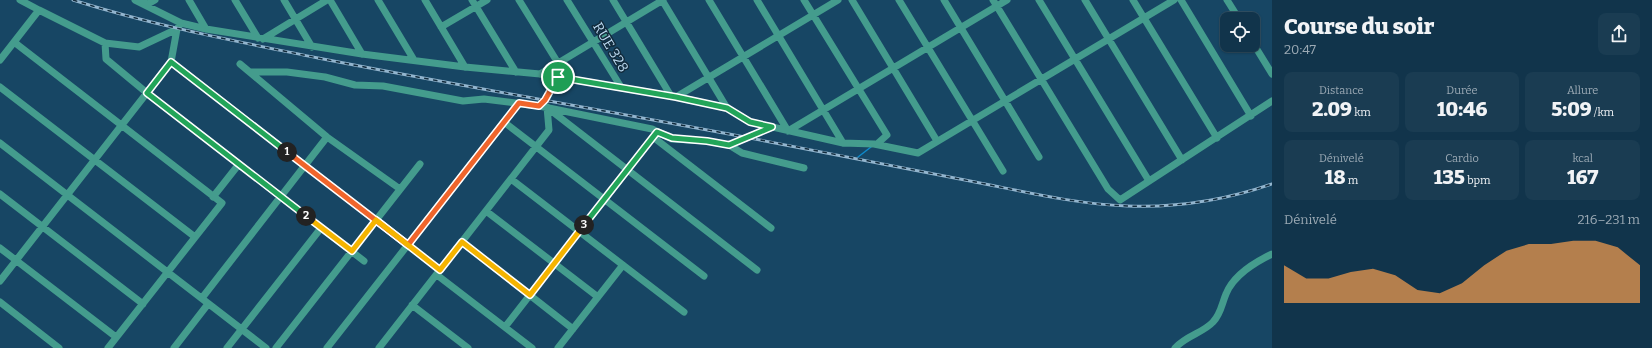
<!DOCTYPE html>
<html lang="fr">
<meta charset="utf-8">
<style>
body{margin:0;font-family:Bitter,serif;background:#1a3c52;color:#f1f3f6;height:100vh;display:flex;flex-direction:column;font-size:15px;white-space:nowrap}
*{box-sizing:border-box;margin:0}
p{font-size:13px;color:#9caab5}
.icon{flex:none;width:22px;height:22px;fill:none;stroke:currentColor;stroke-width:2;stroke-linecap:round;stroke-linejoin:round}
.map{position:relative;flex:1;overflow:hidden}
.drawer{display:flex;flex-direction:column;background:#11344b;width:380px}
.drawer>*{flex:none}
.controls{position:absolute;left:1220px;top:12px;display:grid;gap:8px}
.controls a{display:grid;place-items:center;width:40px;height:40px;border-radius:8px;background:#11344b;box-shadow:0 1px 3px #0004,0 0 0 1px #304f63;font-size:20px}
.pin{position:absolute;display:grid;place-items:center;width:34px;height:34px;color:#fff;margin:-17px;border:2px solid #fff;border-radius:50%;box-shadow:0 1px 4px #0007}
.km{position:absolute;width:20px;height:20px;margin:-10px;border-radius:50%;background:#222;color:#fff;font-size:11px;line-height:20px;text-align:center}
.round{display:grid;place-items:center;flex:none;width:42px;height:42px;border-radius:8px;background:#1a3c52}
.overview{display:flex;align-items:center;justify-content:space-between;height:68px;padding:0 12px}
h1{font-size:22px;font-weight:800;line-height:30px}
.figures{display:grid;grid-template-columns:repeat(3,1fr);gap:6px;height:68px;padding:4px 12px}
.figures div{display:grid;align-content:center;border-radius:8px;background:#1a3c52;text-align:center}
.figures b{font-size:20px;font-weight:800}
.figures small{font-size:11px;font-weight:400}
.figures p{font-size:11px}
.chart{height:112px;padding:8px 12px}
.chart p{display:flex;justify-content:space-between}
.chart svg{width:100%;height:72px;margin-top:4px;fill:#fa9f4e;opacity:.7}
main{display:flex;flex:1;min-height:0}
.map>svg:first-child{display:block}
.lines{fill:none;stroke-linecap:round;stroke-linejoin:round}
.stream{stroke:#0e89c9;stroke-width:1.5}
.minor{stroke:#449c8d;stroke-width:7}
.rail-casing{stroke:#93b5ce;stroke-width:3}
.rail{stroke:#122b3c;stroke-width:1.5;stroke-dasharray:4.5;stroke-linecap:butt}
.split-1-casing{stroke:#fff;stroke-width:8}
.split-2-casing{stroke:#fff;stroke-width:8}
.split-3-casing{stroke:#fff;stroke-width:8}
.split-4-casing{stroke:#fff;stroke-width:8}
.split-1{stroke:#f0652b;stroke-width:5}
.split-2{stroke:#22a559;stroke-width:5}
.split-3{stroke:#f5b400;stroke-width:5}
.split-4{stroke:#22a559;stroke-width:5}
.labels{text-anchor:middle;stroke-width:3;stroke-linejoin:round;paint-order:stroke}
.street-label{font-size:14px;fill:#bddbf2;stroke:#122b3c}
</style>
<main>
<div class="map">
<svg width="1272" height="348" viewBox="0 0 1272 348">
<rect width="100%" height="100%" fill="#174664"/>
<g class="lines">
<path class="stream" d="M 858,157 L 871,147"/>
<path class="minor" d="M 20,0 L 39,10
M 135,0 L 181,23 L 206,29 L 362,54 L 465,67 L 540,74 L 676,97 L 838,0
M 189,0 L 206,29
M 235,0 L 258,38
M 284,0 L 312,47
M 330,0 L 362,54
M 378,0 L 414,60
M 425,0 L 465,67
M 472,0 L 516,72
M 519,0 L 558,63
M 567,0 L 621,87
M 613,0 L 671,96
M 662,0 L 727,108
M 709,0 L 788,131 L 1007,0
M 757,0 L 843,143
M 804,0 L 887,135 L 877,144
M 852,0 L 937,141
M 899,0 L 1003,171
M 944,0 L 1039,157
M 993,0 L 1108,189 L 1120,200 L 1272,101
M 1039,0 L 1149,181
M 1085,0 L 1182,160
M 1133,0 L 1217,138
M 1181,0 L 1251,116
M 1227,0 L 1239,19
M 144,2 L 146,5 L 155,0
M 441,27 L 487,0
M 263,39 L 327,0
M 14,42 L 222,203 L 108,348
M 105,43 L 106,59 L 147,93 L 364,261
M 1253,43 L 1272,74
M 0,60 L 39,10 L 105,43 L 139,47 L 177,29
M 171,62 L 440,270
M 240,64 L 327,137 L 400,189
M 250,72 L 287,72 L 325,77 L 355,85 L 383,86 L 463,101 L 484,99 L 539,106 L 652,129 L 672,139 L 707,141 L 729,145 L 742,153 L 804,168
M 540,74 L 663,0
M 0,87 L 195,237
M 676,97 L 727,108 L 750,122 L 843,143 L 874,144 L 918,153 L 1174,0
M 539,106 L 545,100 L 559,77
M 549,109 L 757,270
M 504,122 L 704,276
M 653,137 L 771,228
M 0,143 L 266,348
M 729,145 L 772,127
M 511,179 L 684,312
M 0,194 L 143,304
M 213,197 L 239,164
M 486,211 L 598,297
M 462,242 L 573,329
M 0,248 L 116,337
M 437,275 L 532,348
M 0,281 L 171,62 L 177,29 L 181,23
M 202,298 L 327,137
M 0,302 L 59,348
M 412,305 L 468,348
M 505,327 L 657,132
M 174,348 L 208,304
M 227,348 L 321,228
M 276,348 L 420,164
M 327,348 L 519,103
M 379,348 L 549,130 L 547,107
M 558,348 L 623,265
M 1175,348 C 1187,335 1203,333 1213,322 C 1221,314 1222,303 1226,294 C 1233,276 1255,262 1272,254"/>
<g class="rail-casing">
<path id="rail" d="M 73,0 C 155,26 235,41 318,58 C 455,85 592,108 729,134 C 809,149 889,165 970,181 C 1022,191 1074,204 1127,206 C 1176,208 1226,200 1272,184"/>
</g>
<use href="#rail" class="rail"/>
</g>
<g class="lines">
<g class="split-1-casing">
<path id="split-1" d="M 287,152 L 408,245 L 519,103 L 539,106 L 545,100 L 558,77"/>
</g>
<g class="split-2-casing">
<path id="split-2" d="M 287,152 L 171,62 L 147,93 L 306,216"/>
</g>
<g class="split-3-casing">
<path id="split-3" d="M 306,216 L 352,251 L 376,220 L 440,270 L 462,242 L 530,295 L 584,225"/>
</g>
<g class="split-4-casing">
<path id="split-4" d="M 558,77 L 676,97 L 727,108 L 750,122 L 772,127 L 729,145 L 707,141 L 672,138 L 657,132 L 584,225"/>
</g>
<use href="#split-1" class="split-1"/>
<use href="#split-2" class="split-2"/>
<use href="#split-3" class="split-3"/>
<use href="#split-4" class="split-4"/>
</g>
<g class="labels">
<g class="street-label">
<text transform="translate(611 47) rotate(59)" y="5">RUE 328</text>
</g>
</g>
</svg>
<div class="controls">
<a><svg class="icon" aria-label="locate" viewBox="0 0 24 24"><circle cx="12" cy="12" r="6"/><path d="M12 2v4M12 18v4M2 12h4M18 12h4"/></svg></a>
</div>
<div class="pin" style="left:558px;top:77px;background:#1e9e55"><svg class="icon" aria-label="arrive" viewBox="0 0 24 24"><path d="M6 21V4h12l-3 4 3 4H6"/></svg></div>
<b class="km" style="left:287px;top:152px">1</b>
<b class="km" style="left:306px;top:216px">2</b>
<b class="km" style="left:584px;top:225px">3</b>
</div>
<section class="drawer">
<div class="overview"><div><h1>Course du soir</h1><p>20:47</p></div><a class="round"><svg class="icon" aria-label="share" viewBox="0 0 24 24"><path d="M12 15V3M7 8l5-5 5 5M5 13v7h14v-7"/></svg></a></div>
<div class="figures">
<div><p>Distance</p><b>2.09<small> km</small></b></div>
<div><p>Durée</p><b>10:46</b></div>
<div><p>Allure</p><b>5:09<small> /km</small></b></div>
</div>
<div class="figures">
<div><p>Dénivelé</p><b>18<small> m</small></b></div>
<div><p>Cardio</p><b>135<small> bpm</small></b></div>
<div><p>kcal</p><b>167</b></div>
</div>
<div class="chart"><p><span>Dénivelé</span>216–231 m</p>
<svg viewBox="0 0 160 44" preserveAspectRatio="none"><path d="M0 44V21L10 29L20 29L30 25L40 23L50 27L60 36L70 38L80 32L90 21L100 12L110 8L120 8L130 6L140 6L150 10L160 21V44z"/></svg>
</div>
</section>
</main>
